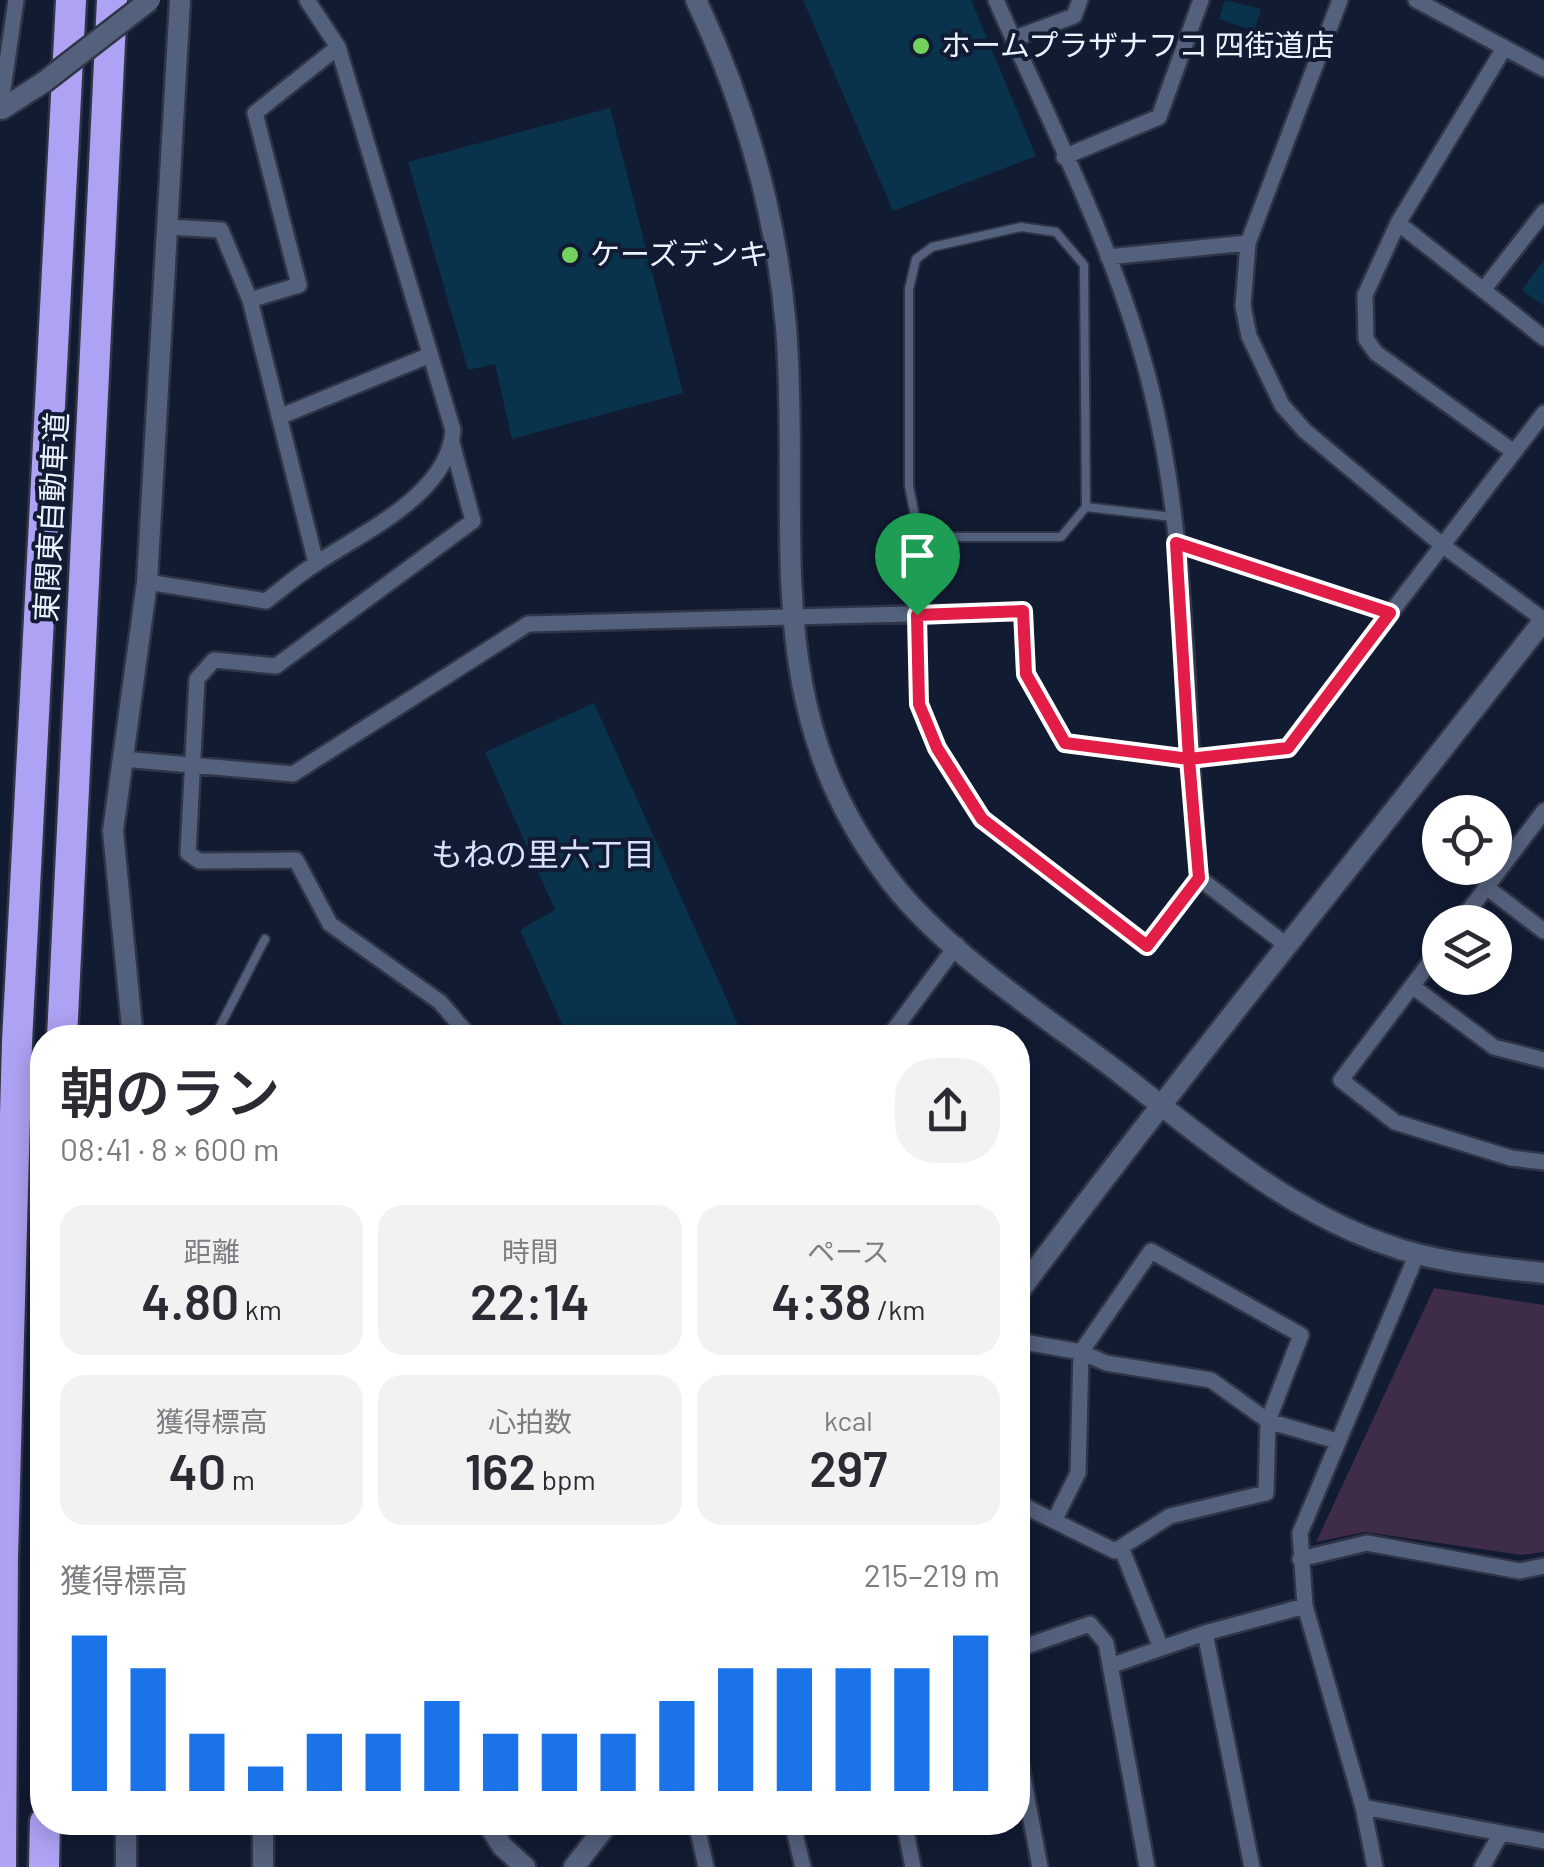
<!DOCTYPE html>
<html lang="ja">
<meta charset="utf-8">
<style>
body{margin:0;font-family:Barlow,"Noto Sans JP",sans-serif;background:#f2f2f3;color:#2b2b33;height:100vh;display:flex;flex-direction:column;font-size:38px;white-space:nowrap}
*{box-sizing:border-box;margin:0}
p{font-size:32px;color:#7c7c81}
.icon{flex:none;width:55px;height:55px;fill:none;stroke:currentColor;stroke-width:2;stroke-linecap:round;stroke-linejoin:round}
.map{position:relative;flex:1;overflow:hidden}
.sheet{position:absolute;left:30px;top:1025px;width:1000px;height:810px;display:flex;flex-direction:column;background:#fff;border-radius:40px;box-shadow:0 5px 25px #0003}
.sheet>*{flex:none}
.buttons{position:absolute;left:1422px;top:795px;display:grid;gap:20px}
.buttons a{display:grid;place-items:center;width:90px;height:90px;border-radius:50%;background:#fff;box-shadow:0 5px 25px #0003;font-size:50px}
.pin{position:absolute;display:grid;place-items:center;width:85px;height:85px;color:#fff;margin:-102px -42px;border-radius:50% 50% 50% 0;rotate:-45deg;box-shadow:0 0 10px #0007}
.pin .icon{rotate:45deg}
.round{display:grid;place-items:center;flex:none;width:105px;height:105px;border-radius:40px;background:#f2f2f3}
.summary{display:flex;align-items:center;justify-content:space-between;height:170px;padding:0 30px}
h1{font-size:55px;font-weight:600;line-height:75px}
.stats{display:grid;grid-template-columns:repeat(3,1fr);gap:15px;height:170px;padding:10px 30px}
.stats div{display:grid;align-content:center;border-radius:25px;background:#f2f2f3;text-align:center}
.stats b{font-size:50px;font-weight:600}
.stats small{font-size:28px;font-weight:400}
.stats p{font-size:28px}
.chart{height:280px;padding:20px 30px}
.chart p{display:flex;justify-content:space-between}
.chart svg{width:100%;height:180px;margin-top:10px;stroke:#1a73e8;stroke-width:6}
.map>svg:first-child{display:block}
.green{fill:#3f2c48}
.building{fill:#09334c}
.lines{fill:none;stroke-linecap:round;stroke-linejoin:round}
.service-casing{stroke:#303447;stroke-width:12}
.minor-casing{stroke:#303447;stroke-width:20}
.tertiary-casing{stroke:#303447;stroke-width:25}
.motorway-casing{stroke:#303447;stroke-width:35}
.service{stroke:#54617d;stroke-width:8}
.minor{stroke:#54617d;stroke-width:15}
.tertiary{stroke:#54617d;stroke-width:20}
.motorway{stroke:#aea2f4;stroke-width:30}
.tertiary-bridge-casing{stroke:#303447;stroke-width:25;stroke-linecap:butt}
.tertiary-bridge{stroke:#54617d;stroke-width:20}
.route-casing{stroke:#fff;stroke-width:20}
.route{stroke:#e11d48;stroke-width:12}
.poi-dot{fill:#72d25d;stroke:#111b32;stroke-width:4}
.labels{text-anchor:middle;stroke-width:8;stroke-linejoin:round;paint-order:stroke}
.poi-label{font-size:30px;fill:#ebf2ff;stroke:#111b32;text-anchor:start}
.street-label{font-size:30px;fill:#ebf2ff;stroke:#111b32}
.neighbourhood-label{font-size:32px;fill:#d7e3fe;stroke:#111b32}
</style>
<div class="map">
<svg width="1544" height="1867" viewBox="0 0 1544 1867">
<rect width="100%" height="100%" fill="#111b32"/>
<path class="green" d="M 1434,1288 L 1544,1305 L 1544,1552 L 1521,1555 L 1365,1532 L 1316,1542 Z"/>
<path class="building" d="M 803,0 L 971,0 L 1036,156 L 893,211 Z
M 1225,0 L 1261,9 L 1254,31 L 1219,19 Z
M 610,108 L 683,393 L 512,439 L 495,364 L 468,370 L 408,162 Z
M 1544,260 L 1544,306 L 1522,290 Z
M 594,703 L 744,1038 L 568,1038 L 520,930 L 555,910 L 485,752 Z"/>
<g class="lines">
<g class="service-casing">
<path id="service" d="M 1021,227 L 1056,232 L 1084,265 L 1086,507 L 1061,537 L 943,537 L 916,521 L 909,486 L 909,289 L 916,259 L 932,247 Z
M 1086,507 L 1173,517
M 214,1038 L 265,939"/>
</g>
<g class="minor-casing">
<path id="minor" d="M 996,0 C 1049,122 1113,244 1147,373 C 1190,535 1185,711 1199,878 L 1289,947
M 1340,0 L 1248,243 L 1243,306 L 1249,336 L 1282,405 L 1305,431 L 1442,545 L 1544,620
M 1416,0 L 1544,69
M 1013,39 L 1074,16 L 1080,0
M 1503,50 L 1398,223 L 1365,295 L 1366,339 L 1376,353 L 1514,452
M 0,110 L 16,0
M 1064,157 L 1159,117 L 1201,0
M 1398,223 L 1544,338
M 167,227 L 221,230 L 250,300 L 316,563
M 1108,257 L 1248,243
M 1484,289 L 1544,212
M 250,300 L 299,285 L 255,113 L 338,47
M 279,417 L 430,355
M 452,443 L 473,521 L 276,666 L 214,660 L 197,679 L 188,853 L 199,861 L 296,860 L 330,924 L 440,1002 L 471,1038
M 1176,543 L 1390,613
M 147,582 L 266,601 C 283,588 299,574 317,563 C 363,532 449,494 453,430 L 338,47 L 307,0
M 917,615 L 919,704 L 937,748 L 982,819 L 1147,946 L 1199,878
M 123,759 L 293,774 L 528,624 L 1023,611 L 1026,674 L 1065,743 L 1189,759 L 1287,748 L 1544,413
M 1486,887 L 1544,931
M 1460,922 L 1544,811
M 1440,949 L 1341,1080 L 1395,1122 L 1511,1158 L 1544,1162
M 1412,986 L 1494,1047 L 1544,1060
M 888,1038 L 957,945
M 1018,1341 L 1081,1352 L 1106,1363 L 1211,1380 L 1268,1421 L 1337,1441
M 1018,1503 L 1115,1551 L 1170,1516 L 1266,1493 L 1268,1421 L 1301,1335 L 1151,1251 L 1081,1352 L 1078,1473 L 1054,1521
M 1121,1547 L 1161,1648
M 1300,1559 L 1367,1543 L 1520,1571 L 1544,1566
M 1205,1633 L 1252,1867
M 1018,1649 L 1090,1624 L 1106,1643 L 1147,1867
M 1110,1666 L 1205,1633 L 1305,1606
M 1018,1751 L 1040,1867
M 1363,1807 L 1544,1841
M 696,1822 L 706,1867
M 792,1822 L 803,1867
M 904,1822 L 913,1867
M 1375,1867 L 1363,1807 L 1305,1606 L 1300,1533 L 1417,1254
M 1482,1867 L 1500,1835"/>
</g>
<g class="tertiary-casing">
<path id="tertiary" d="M 696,0 C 745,104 776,211 786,327 C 802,531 754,706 892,883 C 947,954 1049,1019 1121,1074 C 1203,1138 1286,1209 1385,1244 C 1435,1263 1491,1267 1544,1273
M 2,109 L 44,82
M 133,1038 L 113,831 L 147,582 L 180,0
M 1018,1293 C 1188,1065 1369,845 1544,620
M 263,1822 L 263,1867
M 487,1822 L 502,1846 L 525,1867
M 126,1867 L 126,1822
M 574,1867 L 609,1822"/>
</g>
<g class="motorway-casing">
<path id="motorway" d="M 62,1038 L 112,0
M 1,1867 L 3,1558 L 17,1042 L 71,0
M 44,1867 L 45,1822"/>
</g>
<use href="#service" class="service"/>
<use href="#minor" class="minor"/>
<use href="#tertiary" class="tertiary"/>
<use href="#motorway" class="motorway"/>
<g class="tertiary-bridge-casing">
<path id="tertiary-bridge" d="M 44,82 L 150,0"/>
</g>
<use href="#tertiary-bridge" class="tertiary-bridge"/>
</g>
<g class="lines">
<g class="route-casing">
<path id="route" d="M 917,615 L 1023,611 L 1026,674 L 1065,743 L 1189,759 L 1176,543 L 1390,613 L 1288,748 L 1189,759 L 1199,878 L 1147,946 L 982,819 L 937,748 L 919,704 L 917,615"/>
</g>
<use href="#route" class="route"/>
</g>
<g class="poi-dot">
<circle cx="921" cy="46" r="10"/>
<circle cx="570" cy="255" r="10"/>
</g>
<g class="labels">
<g class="poi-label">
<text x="941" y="56">ホームプラザナフコ 四街道店</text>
<text x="590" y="265">ケーズデンキ</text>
</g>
<g class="street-label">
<text transform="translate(52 517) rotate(-87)" y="10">東関東自動車道</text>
</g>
<g class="neighbourhood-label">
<text x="543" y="866">もねの里六丁目</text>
</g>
</g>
</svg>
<div class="buttons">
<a><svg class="icon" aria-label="locate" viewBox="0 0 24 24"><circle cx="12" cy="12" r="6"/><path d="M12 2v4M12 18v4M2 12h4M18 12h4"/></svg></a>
<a><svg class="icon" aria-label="layers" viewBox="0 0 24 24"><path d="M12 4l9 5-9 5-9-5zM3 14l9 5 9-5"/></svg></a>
</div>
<div class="pin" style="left:917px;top:615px;background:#1e9e55"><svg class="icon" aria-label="arrive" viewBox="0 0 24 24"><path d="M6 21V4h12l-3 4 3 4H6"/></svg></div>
<section class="sheet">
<div class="summary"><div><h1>朝のラン</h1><p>08:41 · 8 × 600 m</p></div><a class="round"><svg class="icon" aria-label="share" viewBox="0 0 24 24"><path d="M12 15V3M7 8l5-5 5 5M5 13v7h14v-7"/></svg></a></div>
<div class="stats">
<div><p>距離</p><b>4.80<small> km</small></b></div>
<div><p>時間</p><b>22:14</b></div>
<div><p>ペース</p><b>4:38<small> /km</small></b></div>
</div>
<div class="stats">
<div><p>獲得標高</p><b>40<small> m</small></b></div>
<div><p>心拍数</p><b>162<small> bpm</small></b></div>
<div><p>kcal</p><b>297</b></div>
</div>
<div class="chart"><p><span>獲得標高</span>215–219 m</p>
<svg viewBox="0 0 160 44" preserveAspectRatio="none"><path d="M5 44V6M15 44V14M25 44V30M35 44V38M45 44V30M55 44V30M65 44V22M75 44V30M85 44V30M95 44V30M105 44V22M115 44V14M125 44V14M135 44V14M145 44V14M155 44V6"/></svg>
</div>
</section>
</div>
